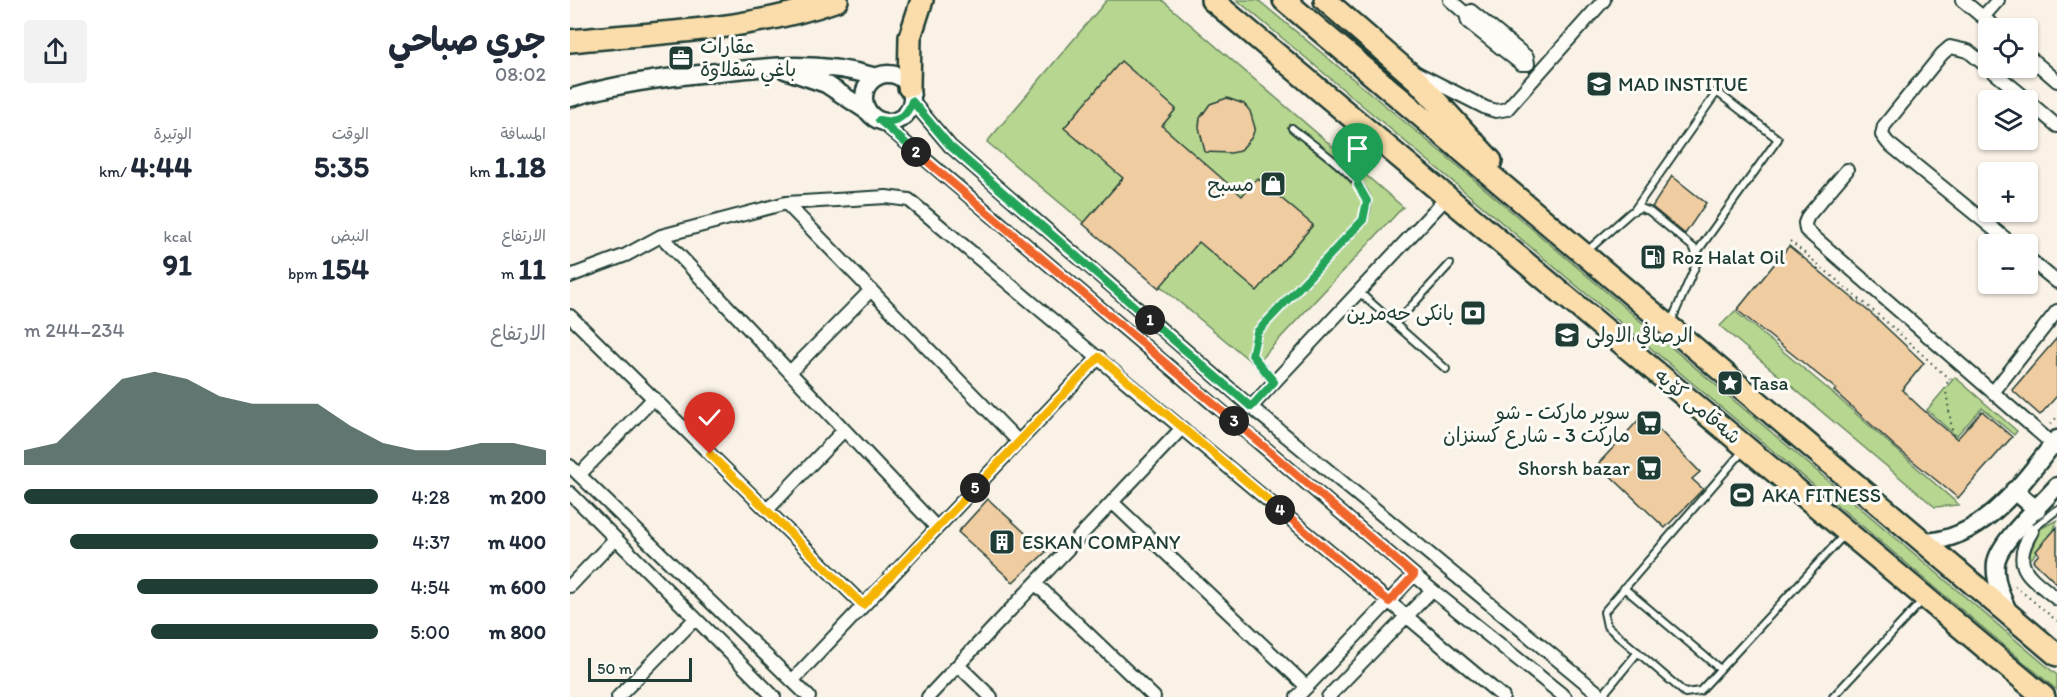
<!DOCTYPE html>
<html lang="ar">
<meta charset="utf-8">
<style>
body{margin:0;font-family:Itim,"Playpen Sans Arabic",sans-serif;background:#f2f2f3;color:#1f2937;direction:rtl;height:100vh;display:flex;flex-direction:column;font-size:22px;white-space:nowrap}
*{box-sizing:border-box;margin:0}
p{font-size:20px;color:#747a83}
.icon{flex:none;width:33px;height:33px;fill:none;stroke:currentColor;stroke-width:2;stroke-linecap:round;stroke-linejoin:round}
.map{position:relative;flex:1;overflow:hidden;direction:ltr}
.details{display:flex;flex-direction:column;background:#fff;width:570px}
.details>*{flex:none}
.fabs{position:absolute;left:1408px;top:18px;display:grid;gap:12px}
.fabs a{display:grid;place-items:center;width:60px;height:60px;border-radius:6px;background:#fff;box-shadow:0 2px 4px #0004;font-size:30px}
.scale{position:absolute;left:18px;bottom:15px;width:104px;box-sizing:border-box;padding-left:6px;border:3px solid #1f3d34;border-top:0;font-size:16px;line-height:21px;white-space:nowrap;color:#1f3d34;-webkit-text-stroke:4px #fdfcf7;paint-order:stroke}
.pin{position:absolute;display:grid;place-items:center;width:51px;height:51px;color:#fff;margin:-62px -26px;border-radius:50% 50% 50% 0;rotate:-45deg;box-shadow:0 0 6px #0007}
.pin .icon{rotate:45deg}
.km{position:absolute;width:30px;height:30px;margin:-15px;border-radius:50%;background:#222;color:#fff;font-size:16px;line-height:30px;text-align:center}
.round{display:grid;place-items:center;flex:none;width:63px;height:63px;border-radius:6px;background:#f2f2f3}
.headline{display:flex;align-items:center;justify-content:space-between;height:102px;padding:0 24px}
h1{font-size:33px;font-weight:700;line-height:45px}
.figures{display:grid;grid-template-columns:repeat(3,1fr);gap:9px;height:102px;padding:6px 24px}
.figures div{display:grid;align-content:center}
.figures b{font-size:30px;font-weight:700}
.figures small{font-size:16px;font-weight:400}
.figures p{font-size:16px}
.chart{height:168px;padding:12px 24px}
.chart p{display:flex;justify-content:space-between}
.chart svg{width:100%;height:108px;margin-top:6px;fill:#1f3d34;opacity:.7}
ul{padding:0 24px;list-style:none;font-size:20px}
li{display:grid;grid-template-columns:96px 72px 1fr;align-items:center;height:45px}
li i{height:15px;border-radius:8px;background:#1f3d34}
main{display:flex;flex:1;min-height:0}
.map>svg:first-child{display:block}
.green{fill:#b7d790;stroke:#6b8a62;stroke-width:1.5}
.building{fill:#f0cca1;stroke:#1f3d34;stroke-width:1.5}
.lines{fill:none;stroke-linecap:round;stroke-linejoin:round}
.lane-casing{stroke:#1f3d34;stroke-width:10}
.street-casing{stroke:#1f3d34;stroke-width:16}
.secondary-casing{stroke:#1f3d34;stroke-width:21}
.highway-casing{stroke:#1f3d34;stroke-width:26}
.path{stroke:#1f3d34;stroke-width:2;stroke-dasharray:1.5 4.5;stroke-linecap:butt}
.lane{stroke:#fdfcf7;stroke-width:6}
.street{stroke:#fdfcf7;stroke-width:12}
.secondary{stroke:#fdfcf7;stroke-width:16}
.highway{stroke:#fbddab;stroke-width:21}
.split-1-casing{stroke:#fff;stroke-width:12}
.split-2-casing{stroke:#fff;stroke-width:12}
.split-3-casing{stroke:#fff;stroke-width:12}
.split-4-casing{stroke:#fff;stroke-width:12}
.split-5-casing{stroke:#fff;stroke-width:12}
.split-6-casing{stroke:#fff;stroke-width:12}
.split-1{stroke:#22a559;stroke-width:8}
.split-2{stroke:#22a559;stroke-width:8}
.split-3{stroke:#f0652b;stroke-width:8}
.split-4{stroke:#f0652b;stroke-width:8}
.split-5{stroke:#f5b400;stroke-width:8}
.split-6{stroke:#f5b400;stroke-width:8}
.labels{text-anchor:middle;stroke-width:6;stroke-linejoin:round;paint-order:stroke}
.poi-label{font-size:20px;fill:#1f3d34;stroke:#fdfcf7;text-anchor:start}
.street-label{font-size:20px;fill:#1f3d34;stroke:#fdfcf7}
</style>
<main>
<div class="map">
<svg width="1487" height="697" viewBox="0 0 1487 697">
<rect width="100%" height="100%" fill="#faf2e6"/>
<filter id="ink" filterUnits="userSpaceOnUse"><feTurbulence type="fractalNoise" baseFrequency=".0167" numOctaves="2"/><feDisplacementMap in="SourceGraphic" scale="12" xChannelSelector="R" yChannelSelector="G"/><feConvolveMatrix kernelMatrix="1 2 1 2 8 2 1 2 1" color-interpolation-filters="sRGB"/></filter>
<g filter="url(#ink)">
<path class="green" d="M 537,0 L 592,0 L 833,207 L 685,365 L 417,142 Z
M 667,0 L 688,0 L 894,171 L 1487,675 L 1487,690 Z
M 1165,311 L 1258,389 L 1389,505 L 1365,507 L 1150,326 Z
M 1385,377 L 1447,431 L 1444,435 L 1412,408 L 1386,436 L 1357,410 Z
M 1487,520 L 1484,530 L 1486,532 L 1478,541 L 1475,539 L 1462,558 L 1459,556 L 1470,529 Z"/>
<path class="building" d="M 551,61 L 606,109 L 592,126 L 672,196 L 687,178 L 743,225 L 687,291 L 629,242 L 589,288 L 513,224 L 553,178 L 494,128 Z
M 657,98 L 674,104 L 680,111 L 685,128 L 682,137 L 670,151 L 661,153 L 635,152 L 629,127 L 630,118 L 640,104 Z
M 1102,176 L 1136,203 L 1115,234 L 1082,207 Z
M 1219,246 L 1303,315 L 1354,363 L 1332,390 L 1351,408 L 1387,439 L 1412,411 L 1442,437 L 1388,498 L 1327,448 L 1264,391 L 1266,389 L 1167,310 Z
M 1487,338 L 1487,396 L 1470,415 L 1442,390 Z
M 1074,414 L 1130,472 L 1122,479 L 1133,489 L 1095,528 L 1028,464 Z
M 418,499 L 476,552 L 443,582 L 388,532 Z
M 1487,527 L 1487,584 L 1463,561 L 1469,554 L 1466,551 Z"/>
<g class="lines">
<g class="lane-casing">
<path id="lane" d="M 1065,209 L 1147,92 L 1208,139 L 1127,252
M 1017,251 L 1061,212 L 1070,208 L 1079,211 L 1124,248 L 1128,260 L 1101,322
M 789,292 L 876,369
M 825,324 L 880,264
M 704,382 L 682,355 L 687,332 L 793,220 C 795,214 798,208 797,201 C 792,177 741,144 722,128
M 1173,451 L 1034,612 L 1037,626 L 1115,693 L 1130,691 L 1275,534
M 1461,530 L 1487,510
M 1054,588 L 1150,669
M 1032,696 L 1068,652
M 1263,697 L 1352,601"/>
</g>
<g class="street-casing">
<path id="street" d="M 880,0 L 896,14
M 1392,0 L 1426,28
M 901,11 L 957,57 L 958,64 L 951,64 L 898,22 L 896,14 Z
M 1413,17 L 1428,0
M 1458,56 L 1487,81
M 847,73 L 916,108 L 926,111 L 937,109 L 1034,0
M 342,101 L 380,146 L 681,407 L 1033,697
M 1458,101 L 1487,126
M 309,120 L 862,590 L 995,697
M 1277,170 L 1238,216 L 1235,223 L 1236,230 L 1487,448
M 216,203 L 449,442
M 91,236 L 367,528
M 1442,244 L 1318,143 L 1312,135 L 1314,126 L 1372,54 L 1380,47 L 1398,51 L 1458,100
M 1458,258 L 1487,282
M 0,276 L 56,255 L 91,236 L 216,203 L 316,197 L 339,200 L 933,697
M 0,316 L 293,605
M 220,372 L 301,290
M 1424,391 L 1487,311
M 681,407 L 878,196
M 0,466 L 239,697
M 9,475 L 84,398
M 0,493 L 204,697
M 542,502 L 737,687
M 197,510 L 274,430
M 1462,531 C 1439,568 1460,576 1487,599
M 466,584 L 584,697
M 0,586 L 45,539
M 389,666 L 421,697
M 222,681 L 529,357
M 48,697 L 125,619
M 358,697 L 612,428
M 727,697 L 844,575
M 758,697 L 862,590"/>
</g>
<g class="secondary-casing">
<path id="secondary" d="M 215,70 L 256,84 L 297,111
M294 98a24 24 0 1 1 48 0a24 24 0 1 1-48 0Z
M 0,98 C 45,84 92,78 139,73 C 200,66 247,60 307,77
M 1444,490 L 1467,510
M 1354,542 C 1415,539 1452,483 1487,439
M 1439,613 C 1432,598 1424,580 1426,563 C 1429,541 1472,504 1487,486"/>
</g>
<g class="highway-casing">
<path id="highway" d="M 642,0 L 1474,697
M 714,0 L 1487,655
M 755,0 L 846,79 L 921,161
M 0,41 C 90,32 181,31 267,0
M 339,87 L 340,37 L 352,0"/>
</g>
<path class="path" d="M 1220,241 L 1319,324 L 1380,380
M 1481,424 L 1487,417
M 1383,436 L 1375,385 L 1385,375
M 1445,586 L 1487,621"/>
<use href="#lane" class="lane"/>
<use href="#street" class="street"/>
<use href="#secondary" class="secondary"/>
<use href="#highway" class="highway"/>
</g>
</g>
<g class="lines" filter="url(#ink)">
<g class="split-1-casing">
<path id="split-1" d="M 580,320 L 681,407 L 704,382 L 682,355 L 687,332 L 793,220 L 797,201 L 788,185"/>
</g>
<g class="split-2-casing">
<path id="split-2" d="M 346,152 L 309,120 C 325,124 337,117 342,101 L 380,146 L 580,320"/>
</g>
<g class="split-3-casing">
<path id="split-3" d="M 346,152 L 664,421"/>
</g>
<g class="split-4-casing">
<path id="split-4" d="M 664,421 L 844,575 L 819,602 L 710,510"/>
</g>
<g class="split-5-casing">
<path id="split-5" d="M 405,488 L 529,357 L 710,510"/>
</g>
<g class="split-6-casing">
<path id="split-6" d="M 140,454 L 293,605 L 405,488"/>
</g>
<use href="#split-1" class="split-1"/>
<use href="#split-2" class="split-2"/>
<use href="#split-3" class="split-3"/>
<use href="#split-4" class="split-4"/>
<use href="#split-5" class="split-5"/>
<use href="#split-6" class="split-6"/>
</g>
<defs>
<g id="office-square" transform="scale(1.35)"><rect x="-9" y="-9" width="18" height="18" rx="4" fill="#1f3d34" stroke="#fdfcf7"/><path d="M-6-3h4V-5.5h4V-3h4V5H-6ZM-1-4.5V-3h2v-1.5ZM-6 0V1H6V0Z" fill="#fff"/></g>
<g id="school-square" transform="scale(1.35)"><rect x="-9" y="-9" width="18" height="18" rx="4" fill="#1f3d34" stroke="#fdfcf7"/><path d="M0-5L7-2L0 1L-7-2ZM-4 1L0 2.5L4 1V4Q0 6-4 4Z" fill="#fff"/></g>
<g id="shop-square" transform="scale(1.35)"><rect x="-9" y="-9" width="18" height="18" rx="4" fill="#1f3d34" stroke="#fdfcf7"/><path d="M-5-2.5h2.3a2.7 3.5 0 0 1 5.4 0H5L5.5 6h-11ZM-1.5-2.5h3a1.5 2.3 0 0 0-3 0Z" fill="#fff"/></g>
<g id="fuel-square" transform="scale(1.35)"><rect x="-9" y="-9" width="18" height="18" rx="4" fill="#1f3d34" stroke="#fdfcf7"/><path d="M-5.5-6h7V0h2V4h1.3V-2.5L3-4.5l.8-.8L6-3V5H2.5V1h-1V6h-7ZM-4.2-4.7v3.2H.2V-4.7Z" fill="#fff"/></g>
<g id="bank-square" transform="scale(1.35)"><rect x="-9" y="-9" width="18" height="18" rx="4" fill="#1f3d34" stroke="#fdfcf7"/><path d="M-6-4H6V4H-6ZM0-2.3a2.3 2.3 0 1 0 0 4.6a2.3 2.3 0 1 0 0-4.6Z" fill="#fff"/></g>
<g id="sight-square" transform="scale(1.35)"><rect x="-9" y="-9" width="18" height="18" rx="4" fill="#1f3d34" stroke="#fdfcf7"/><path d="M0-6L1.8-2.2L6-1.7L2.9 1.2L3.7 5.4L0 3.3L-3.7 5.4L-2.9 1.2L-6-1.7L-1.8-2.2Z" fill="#fff"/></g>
<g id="supermarket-square" transform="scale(1.35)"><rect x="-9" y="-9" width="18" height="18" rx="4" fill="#1f3d34" stroke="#fdfcf7"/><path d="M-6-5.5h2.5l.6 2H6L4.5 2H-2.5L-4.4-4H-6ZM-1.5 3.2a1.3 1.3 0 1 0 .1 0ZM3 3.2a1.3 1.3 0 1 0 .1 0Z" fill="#fff"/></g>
<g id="stadium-square" transform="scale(1.35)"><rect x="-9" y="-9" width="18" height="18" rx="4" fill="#1f3d34" stroke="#fdfcf7"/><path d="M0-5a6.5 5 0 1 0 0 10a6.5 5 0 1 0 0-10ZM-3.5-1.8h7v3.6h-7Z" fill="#fff"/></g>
<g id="building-square" transform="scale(1.35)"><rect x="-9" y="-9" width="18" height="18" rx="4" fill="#1f3d34" stroke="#fdfcf7"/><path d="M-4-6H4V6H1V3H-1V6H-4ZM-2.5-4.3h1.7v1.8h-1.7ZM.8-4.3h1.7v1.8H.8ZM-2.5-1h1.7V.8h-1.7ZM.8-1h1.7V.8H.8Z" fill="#fff"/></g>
</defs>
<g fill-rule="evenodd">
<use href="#office-square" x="111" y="58"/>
<use href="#school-square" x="1029" y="84"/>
<use href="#shop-square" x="703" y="184"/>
<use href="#fuel-square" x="1083" y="257"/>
<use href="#bank-square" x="903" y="313"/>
<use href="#school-square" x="997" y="335"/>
<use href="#sight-square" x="1160" y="383"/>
<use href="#supermarket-square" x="1079" y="423"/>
<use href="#supermarket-square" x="1079" y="468"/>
<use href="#stadium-square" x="1172" y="495"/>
<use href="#building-square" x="432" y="542"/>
</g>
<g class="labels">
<g class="poi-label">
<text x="130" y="53">عقارات<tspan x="130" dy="23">باغي شقلاوة</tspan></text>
<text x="1048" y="91">MAD INSTITUE</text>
<text x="684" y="191" text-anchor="end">مسبح</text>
<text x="1102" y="264">Roz Halat Oil</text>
<text x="884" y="320" text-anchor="end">بانكی حه‌مرین</text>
<text x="1016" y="342">الرصافي الاولى</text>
<text x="1180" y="390">Tasa</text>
<text x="1060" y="419" text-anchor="end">سوبر ماركت - شو<tspan x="1060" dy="23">ماركت 3 - شارع كسنزان</tspan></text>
<text x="1060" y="475" text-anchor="end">Shorsh bazar</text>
<text x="1192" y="502">AKA FITNESS</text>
<text x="452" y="549">ESKAN COMPANY</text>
</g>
<g class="street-label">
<text transform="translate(1128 406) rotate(40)" y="7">شەقامی کۆیە</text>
</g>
</g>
</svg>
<div class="fabs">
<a><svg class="icon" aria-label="locate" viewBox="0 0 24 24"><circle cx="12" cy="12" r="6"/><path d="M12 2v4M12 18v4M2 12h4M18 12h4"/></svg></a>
<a><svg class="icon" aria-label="layers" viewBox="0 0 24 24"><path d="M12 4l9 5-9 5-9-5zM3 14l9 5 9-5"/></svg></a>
<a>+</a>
<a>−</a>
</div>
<div class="scale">50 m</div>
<div class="pin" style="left:788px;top:185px;background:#1e9e55"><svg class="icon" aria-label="arrive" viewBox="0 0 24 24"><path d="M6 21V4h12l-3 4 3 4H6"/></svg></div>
<div class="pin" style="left:140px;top:454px;background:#d93025"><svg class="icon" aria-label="check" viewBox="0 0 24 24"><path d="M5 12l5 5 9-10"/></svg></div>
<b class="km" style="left:580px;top:320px">1</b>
<b class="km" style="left:346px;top:152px">2</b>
<b class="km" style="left:664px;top:421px">3</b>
<b class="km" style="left:710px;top:510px">4</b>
<b class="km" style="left:405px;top:488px">5</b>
</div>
<section class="details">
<div class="headline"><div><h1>جري صباحي</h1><p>08:02</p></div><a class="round"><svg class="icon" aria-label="share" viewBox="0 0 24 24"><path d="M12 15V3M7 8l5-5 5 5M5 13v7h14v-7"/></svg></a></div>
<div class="figures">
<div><p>المسافة</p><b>1.18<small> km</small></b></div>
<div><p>الوقت</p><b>5:35</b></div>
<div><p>الوتيرة</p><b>4:44<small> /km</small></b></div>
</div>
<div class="figures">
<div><p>الارتفاع</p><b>11<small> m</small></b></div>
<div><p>النبض</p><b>154<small> bpm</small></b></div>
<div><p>kcal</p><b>91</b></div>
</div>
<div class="chart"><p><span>الارتفاع</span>234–244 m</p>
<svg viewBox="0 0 160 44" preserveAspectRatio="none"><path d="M0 44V38L10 35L20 22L30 9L40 6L50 9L60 16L70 19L80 19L90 19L100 28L110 35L120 38L130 38L140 35L150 35L160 38V44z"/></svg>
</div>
<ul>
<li><b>200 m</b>4:28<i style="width:100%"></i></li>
<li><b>400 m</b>4:37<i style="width:87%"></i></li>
<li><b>600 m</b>4:54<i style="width:68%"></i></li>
<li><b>800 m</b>5:00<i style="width:64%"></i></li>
</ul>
</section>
</main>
